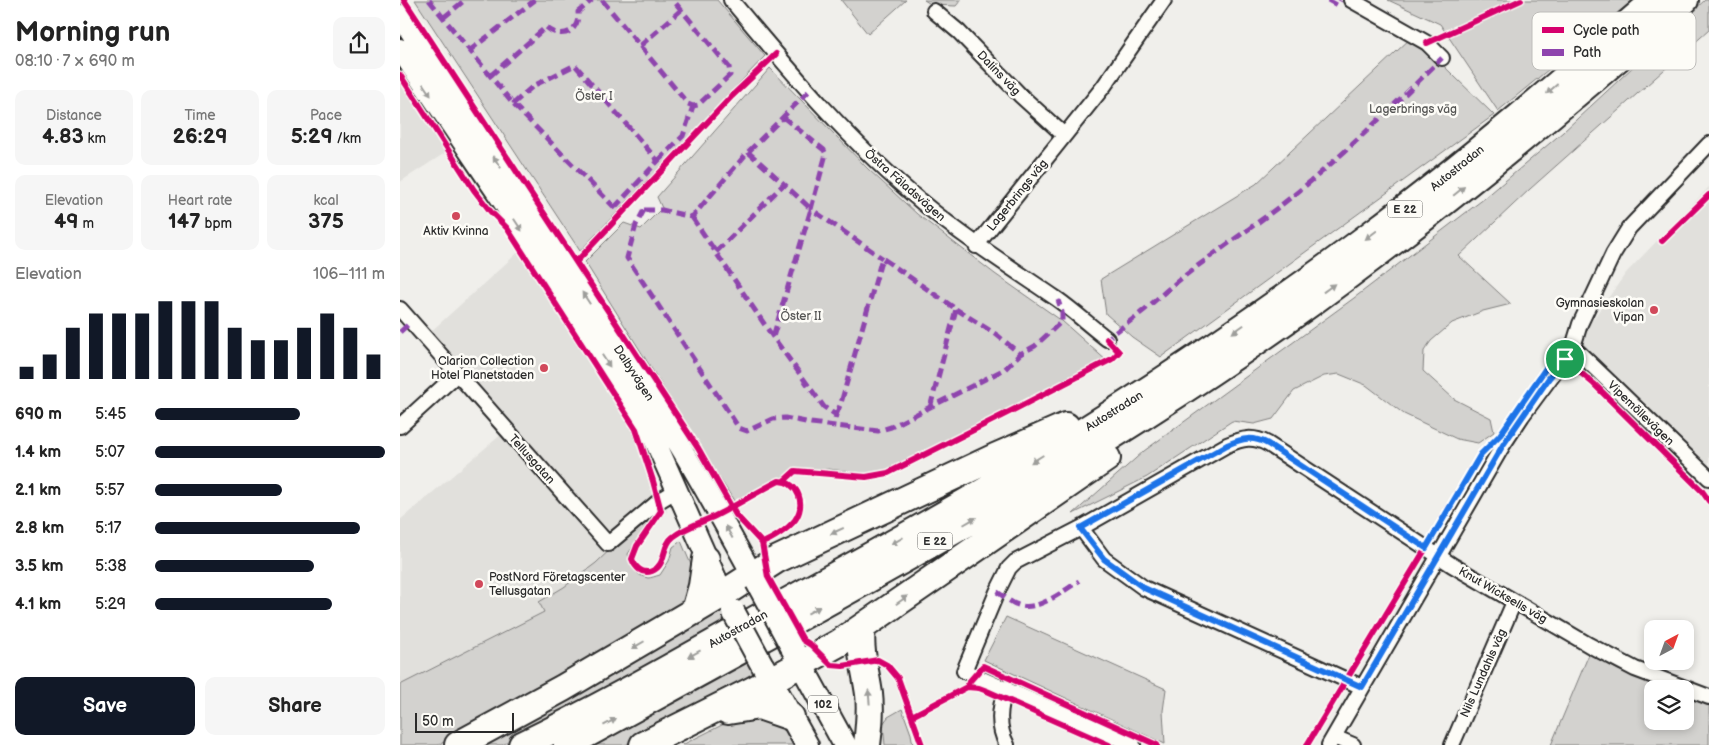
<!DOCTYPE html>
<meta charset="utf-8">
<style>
body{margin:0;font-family:"Balsamiq Sans",sans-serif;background:#f6f6f6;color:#222;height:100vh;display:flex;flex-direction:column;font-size:19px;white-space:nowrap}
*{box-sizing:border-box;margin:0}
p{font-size:16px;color:#767676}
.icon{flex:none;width:28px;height:28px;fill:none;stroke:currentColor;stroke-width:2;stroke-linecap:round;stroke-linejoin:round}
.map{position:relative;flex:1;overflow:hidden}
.drawer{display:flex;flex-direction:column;background:#fff;width:400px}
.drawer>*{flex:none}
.needle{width:32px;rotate:41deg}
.buttons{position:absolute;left:1244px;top:620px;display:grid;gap:10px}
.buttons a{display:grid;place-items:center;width:50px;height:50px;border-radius:10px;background:#fff;box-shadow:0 2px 8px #0003;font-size:25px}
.scale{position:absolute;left:15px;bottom:12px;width:99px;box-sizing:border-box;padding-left:5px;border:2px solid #2b2b2b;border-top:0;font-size:14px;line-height:18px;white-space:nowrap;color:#2b2b2b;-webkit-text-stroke:4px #fdfcf7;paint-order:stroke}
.pin{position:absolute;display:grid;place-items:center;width:42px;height:42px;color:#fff;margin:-21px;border:2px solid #fff;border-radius:50%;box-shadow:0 1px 5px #0007}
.round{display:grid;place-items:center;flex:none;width:52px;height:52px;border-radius:10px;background:#f6f6f6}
.summary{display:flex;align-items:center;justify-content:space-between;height:85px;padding:0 15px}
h1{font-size:28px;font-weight:700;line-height:38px}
.figures{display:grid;grid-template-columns:repeat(3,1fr);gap:8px;height:85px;padding:5px 15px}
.figures div{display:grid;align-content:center;border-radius:10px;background:#f6f6f6;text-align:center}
.figures b{font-size:21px;font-weight:700}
.figures small{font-size:14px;font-weight:400}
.figures p{font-size:14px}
.chart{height:140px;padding:10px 15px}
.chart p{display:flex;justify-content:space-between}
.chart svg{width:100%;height:90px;margin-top:5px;stroke:#111827;stroke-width:6}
.primary-button{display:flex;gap:10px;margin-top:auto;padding:10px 15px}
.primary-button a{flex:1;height:58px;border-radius:10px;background:#111827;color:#fff;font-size:20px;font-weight:700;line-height:58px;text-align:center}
.primary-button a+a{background:#f6f6f6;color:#222}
ul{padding:0 15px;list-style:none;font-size:16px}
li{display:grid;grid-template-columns:80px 60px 1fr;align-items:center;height:38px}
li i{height:12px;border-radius:6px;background:#111827}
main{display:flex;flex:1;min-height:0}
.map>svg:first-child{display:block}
.built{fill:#e1e0dc}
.green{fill:#d3d2cf;stroke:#7f7e7d}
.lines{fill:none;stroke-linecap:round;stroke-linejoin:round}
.minor-casing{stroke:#2b2b2b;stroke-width:18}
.secondary-casing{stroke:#2b2b2b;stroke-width:24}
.primary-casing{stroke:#2b2b2b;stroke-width:26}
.motorway-casing{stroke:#2b2b2b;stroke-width:30}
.minor{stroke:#fdfcf7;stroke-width:14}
.secondary{stroke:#fdfcf7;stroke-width:20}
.primary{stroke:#fdfcf7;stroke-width:22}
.motorway{stroke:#fdfcf7;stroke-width:26}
.primary-bridge-casing{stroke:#2b2b2b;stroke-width:26;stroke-linecap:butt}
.primary-bridge{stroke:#fdfcf7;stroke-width:22}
.quiet{stroke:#8e44ad;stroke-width:5;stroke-dasharray:10 5;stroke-linecap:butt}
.cycleway-casing{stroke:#fdfcf7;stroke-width:9}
.cycleway{stroke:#d6006c;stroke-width:6}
.oneway{fill:#9e9e9b}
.route-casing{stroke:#fff;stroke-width:10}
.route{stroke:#1a73e8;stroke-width:6}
.poi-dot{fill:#d1495b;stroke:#fdfcf7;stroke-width:2}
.labels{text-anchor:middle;stroke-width:5;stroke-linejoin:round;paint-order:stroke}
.shield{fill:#fdfcf7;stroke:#6a6a68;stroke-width:1}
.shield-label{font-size:11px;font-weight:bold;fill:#2b2b2b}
.street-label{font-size:12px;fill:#2b2b2b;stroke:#fdfcf7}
.park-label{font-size:12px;fill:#555554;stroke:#fdfcf7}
.poi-label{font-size:12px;fill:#2b2b2b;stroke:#fdfcf7;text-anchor:end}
.key{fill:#fdfcf7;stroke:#bebdba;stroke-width:1}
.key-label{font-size:14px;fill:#2b2b2b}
</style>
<main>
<section class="drawer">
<div class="summary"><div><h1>Morning run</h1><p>08:10 · 7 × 690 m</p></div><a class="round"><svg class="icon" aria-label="share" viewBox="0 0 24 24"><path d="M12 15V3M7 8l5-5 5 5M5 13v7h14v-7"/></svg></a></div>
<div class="figures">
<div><p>Distance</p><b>4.83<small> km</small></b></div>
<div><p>Time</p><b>26:29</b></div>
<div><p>Pace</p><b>5:29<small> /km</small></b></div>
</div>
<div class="figures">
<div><p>Elevation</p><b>49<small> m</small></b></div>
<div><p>Heart rate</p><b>147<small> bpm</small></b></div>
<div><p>kcal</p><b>375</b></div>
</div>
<div class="chart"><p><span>Elevation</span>106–111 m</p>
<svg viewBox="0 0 160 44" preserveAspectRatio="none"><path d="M5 44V38M15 44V32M25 44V19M35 44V12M45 44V12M55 44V12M65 44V6M75 44V6M85 44V6M95 44V19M105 44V25M115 44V25M125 44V19M135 44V12M145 44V19M155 44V32"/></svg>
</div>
<ul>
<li><b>690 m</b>5:45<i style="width:63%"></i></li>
<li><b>1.4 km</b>5:07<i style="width:100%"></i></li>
<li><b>2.1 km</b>5:57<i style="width:55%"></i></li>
<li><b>2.8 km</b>5:17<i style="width:89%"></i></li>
<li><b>3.5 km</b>5:38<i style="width:69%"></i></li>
<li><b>4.1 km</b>5:29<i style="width:77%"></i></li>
</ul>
<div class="primary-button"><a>Save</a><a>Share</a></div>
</section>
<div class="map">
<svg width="1309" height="745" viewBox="0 0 1309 745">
<rect width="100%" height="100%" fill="#f0efeb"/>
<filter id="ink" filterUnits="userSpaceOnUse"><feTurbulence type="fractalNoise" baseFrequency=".02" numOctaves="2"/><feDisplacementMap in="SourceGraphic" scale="10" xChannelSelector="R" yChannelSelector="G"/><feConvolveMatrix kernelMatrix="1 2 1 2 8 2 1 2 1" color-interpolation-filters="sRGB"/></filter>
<g filter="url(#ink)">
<path class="built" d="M 0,78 L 48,151 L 0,182 Z
M 1309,187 L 1309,478 L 1173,347 L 1226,273 Z
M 124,247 L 239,427 L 267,511 L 185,590 L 0,689 L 0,520 L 109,428 L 27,335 Z"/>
<path class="green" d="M 15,0 L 317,0 L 365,56 L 180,251 Z
M 441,0 L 506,0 L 468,34 Z
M 524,0 L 561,0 L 556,6 L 532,5 Z
M 988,0 L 1233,0 L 1098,111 L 1040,24 Z
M 1305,0 L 1309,0 L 1309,30 L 1130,189 L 1059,256 L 1111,304 L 1083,311 L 1052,323 L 1031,341 L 1024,351 L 1023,371 L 1054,399 L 1091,418 L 1094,432 L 1078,443 L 1057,439 L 1004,414 L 966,385 L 939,374 L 924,376 L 894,391 L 873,419 L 854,424 L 832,421 L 747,477 L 673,514 L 744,451 L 954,298 L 1085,198 L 1163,132 Z
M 1013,36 L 1094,115 L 761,357 L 732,337 L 706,314 L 701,279 L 856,184 Z
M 370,68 L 468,169 L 517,214 L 595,274 L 662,321 L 708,362 L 544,442 L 496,468 L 468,474 L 429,469 L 389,473 L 336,504 L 185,262 L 224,223 L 241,229 L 262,208 L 257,197 Z
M 252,516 L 228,554 C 230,565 235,576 248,578 C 251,578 256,576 260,575 L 269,561 L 273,547 L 281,541 L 295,574 L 289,604 L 97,716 L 38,745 L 0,745 L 0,685 L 144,612 L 139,602 L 164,587 L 196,563 L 216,544 Z
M 313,608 L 327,616 L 330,620 L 130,732 L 102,745 L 74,745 Z
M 606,617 L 766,689 L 763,711 L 765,744 L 584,660 Z
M 1189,654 L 1218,670 L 1265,689 L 1252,689 L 1252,721 L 1285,721 L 1285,696 L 1309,704 L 1309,745 L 1151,745 Z
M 349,658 L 354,664 L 353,680 L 225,745 L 190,745 Z
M 502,709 L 511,734 L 513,745 L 485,745 L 483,724 L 488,717 Z
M 351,715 L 375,722 L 394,739 L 397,745 L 282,745 L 322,725 Z"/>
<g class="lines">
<g class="minor-casing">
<path id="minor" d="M 331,0 C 391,72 451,144 524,204 C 566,239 612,268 657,299 C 674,311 690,326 707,339
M 951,0 L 1027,43 L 1042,58
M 534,11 L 559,32 L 620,95 L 664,135
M 576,246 L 704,86 L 764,0
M 0,309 L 208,544 L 259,501 L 277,490
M 1173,347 L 1309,478
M 0,426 L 57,374
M 681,528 L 704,559 L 744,588 L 962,687
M 606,688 C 599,708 597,726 607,745
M 934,737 L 953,745
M 733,745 L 564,671 L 597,592 L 609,568 L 615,562 L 681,528 L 827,445 C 843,438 853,436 868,444 L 1052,565 L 1189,645 L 1235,669 L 1309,697
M 929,745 L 1103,445 L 1122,416 L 1173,347 L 1180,324 L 1213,254 L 1229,228 L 1309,144
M 1052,745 L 1114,602"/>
</g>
<g class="secondary-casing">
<path id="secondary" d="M 0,15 C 92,158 190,297 278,443 C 304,486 328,530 352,574
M 0,49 L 104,203 L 252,434 L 323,594"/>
</g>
<g class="primary-casing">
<path id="primary" d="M 392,648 L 445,745
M 363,666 L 407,745"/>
</g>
<g class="motorway-casing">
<path id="motorway" d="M 295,611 L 302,586 L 306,559
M 462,628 C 459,651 466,671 469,694 C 471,711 469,728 467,745
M 328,711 L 359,706 L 391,717
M 58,745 L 163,688 L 323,594 L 376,560 L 595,457 L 666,426
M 122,745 C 210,703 295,653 381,605 C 456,564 533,522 607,478 C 732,403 854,322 970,235 C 1069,161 1162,81 1255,0
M 167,745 C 412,611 661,480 890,318 C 1028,220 1158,112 1285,0
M 243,745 L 353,690 L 439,643 L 707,458"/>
</g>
<use href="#minor" class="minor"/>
<use href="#secondary" class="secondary"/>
<use href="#primary" class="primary"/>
<use href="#motorway" class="motorway"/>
<g class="primary-bridge-casing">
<path id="primary-bridge" d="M 357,582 L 392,647
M 333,611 L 361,663"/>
</g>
<use href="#primary-bridge" class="primary-bridge"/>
<path class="quiet" d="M 29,0 L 113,104 L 221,214
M 202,0 L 288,104 L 293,106 L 298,105 L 330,75 L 329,67 L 273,0
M 928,0 L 937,5 L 940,0
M 43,18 L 65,0
M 240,46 L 281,10
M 69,51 L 135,0
M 90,76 L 146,27 C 160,40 180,33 178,12 L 192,0
M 113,104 L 133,86 L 175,65 L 258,161 L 215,207
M 383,117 L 424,150 L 426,154 L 411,209 L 482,258
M 348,152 L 384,184
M 258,161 L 283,136 L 293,106
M 244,210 L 236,225 L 227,258 L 339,428 L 347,431 L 373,419 L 385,418 L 411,423 L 478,431 L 491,427 L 605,369 L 620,354 L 635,346 L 662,321 L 662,312 L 658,300
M 244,210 L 262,210 L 292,217 L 348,152 L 409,91
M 292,217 L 373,337 L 424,407 L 436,415 L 435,419
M 316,252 L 384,184 L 411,209 L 373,337
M 556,309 L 597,335 L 620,354
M 0,332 L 11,322
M 710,342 L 707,339 C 719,329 731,321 743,311 C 753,303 762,294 772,286 C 811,254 854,227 894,195 C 946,153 994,105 1042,58
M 436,415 L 441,403 L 482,258 L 556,309 L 530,408
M 597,592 C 604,596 611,603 618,605 C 638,612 663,591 679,581"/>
<g class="cycleway-casing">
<path id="cycleway" d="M 4,0 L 298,448 L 336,515 L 362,543 L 368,577 L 403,640 L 411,645 L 431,665 L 443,666 L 478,660 L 487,665 L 498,678 L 522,745
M 1027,43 L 1121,0
M 0,75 L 74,190 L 91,212 L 107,228 L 236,429 L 253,481 L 261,511 L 237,546 L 232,559 C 235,567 242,575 252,571 C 267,565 261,546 273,537 C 284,528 302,522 315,516 C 337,505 357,492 379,481 C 399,482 406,505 395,520 C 388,529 373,539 362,543
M 1262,241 L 1309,195
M 177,261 L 332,96 L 376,54
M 384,481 L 395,471 L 466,477 L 488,473 L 615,409 L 712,359 L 719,352 L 707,339
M 567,687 L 569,682 L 583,666 L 757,745
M 512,716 L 567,687 L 579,688 L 587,691 L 709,745
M 907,745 L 1026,548 L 1081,454 L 1100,435 L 1157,353 L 1194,384 L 1302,491 L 1309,501"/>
</g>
<use href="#cycleway" class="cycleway"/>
</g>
<defs><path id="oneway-solid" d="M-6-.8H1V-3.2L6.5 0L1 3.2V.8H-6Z" transform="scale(1.25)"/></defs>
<g class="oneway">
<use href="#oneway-solid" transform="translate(1152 89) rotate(139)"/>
<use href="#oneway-solid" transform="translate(27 90) rotate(56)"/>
<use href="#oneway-solid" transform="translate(97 162) rotate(-123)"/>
<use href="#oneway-solid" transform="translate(1059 191) rotate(-39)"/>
<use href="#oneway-solid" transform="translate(118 225) rotate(57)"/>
<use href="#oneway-solid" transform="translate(971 235) rotate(143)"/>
<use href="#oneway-solid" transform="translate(929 288) rotate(-36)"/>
<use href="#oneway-solid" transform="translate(186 298) rotate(-123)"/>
<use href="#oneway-solid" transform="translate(838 329) rotate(145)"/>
<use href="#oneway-solid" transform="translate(206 361) rotate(57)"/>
<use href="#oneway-solid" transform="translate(637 459) rotate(148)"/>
<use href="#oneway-solid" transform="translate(570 521) rotate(-30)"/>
<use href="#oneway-solid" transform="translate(437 531) rotate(155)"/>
<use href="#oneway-solid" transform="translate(329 532) rotate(-119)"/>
<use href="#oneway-solid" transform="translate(497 541) rotate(150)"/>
<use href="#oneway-solid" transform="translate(502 600) rotate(-35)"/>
<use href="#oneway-solid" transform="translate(414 610) rotate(-29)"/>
<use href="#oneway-solid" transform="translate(238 645) rotate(150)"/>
<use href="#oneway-solid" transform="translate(294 654) rotate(151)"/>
<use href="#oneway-solid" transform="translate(469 697) rotate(-95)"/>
<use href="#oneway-solid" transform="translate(210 722) rotate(-29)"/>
</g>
</g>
<g class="lines" filter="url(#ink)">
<g class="route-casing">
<path id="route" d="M 1157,352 L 1165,359 L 1149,378 L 1103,445 L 962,687 L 744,588 L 704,559 L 680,528 L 827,445 C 843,438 853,436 868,444 L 1026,548 L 1081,454 L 1100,435 Z"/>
</g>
<use href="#route" class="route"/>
</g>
<g class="poi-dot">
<circle cx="56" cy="216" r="5"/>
<circle cx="1254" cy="310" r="5"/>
<circle cx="144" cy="368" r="5"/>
<circle cx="79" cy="584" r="5"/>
</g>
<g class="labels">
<g class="shield">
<rect x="987.5" y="200.5" width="35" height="17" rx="4"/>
<rect x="517.5" y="532.5" width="35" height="17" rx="4"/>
<rect x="408" y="695.5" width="30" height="17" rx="4"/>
</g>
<g class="shield-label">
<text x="1005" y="213">E 22</text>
<text x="535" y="545">E 22</text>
<text x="423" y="708">102</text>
</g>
<g class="street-label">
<text transform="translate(599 73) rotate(46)" y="4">Dalins väg</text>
<text transform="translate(1057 168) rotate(-39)" y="4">Autostradan</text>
<text transform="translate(505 185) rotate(41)" y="4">Östra Fäladsvägen</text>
<text transform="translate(617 195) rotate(-51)" y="4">Lagerbrings väg</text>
<text transform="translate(234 373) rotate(57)" y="4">Dalbyvägen</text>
<text transform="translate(714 411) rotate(-32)" y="4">Autostradan</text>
<text transform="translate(1241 413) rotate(44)" y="4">Vipemöllevägen</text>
<text transform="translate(132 459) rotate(48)" y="4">Tellusgatan</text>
<text transform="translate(1103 595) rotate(30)" y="4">Knut Wicksells väg</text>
<text transform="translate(338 629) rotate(-29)" y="4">Autostradan</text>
<text transform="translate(1083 673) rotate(-66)" y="4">Nils Lundahls väg</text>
</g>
<g class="park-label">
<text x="194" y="100">Öster I</text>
<text x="1013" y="113">Lagerbrings väg</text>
<text x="401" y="320">Öster II</text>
</g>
<g class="poi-label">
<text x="56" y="235" text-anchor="middle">Aktiv Kvinna</text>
<text x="1244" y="307">Gymnasieskolan<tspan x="1244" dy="14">Vipan</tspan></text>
<text x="134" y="365">Clarion Collection<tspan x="134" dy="14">Hotel Planetstaden</tspan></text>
<text x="89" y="581" text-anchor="start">PostNord Företagscenter<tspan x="89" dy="14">Tellusgatan</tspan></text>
</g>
</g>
<rect x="1132" y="12" width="164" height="58" rx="8" class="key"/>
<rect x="1142" y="27" width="22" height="6" fill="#d6006c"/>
<rect x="1142" y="49" width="22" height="7" fill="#8e44ad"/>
<g class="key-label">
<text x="1173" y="35">Cycle path</text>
<text x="1173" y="57">Path</text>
</g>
</svg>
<div class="buttons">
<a><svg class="needle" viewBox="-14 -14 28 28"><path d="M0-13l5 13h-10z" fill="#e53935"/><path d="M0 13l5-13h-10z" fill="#767676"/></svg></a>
<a><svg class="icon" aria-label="layers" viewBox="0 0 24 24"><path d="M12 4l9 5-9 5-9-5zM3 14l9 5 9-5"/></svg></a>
</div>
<div class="scale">50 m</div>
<div class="pin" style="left:1165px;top:359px;background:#1e9e55"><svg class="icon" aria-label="arrive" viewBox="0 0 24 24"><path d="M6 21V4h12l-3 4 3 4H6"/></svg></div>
</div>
</main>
